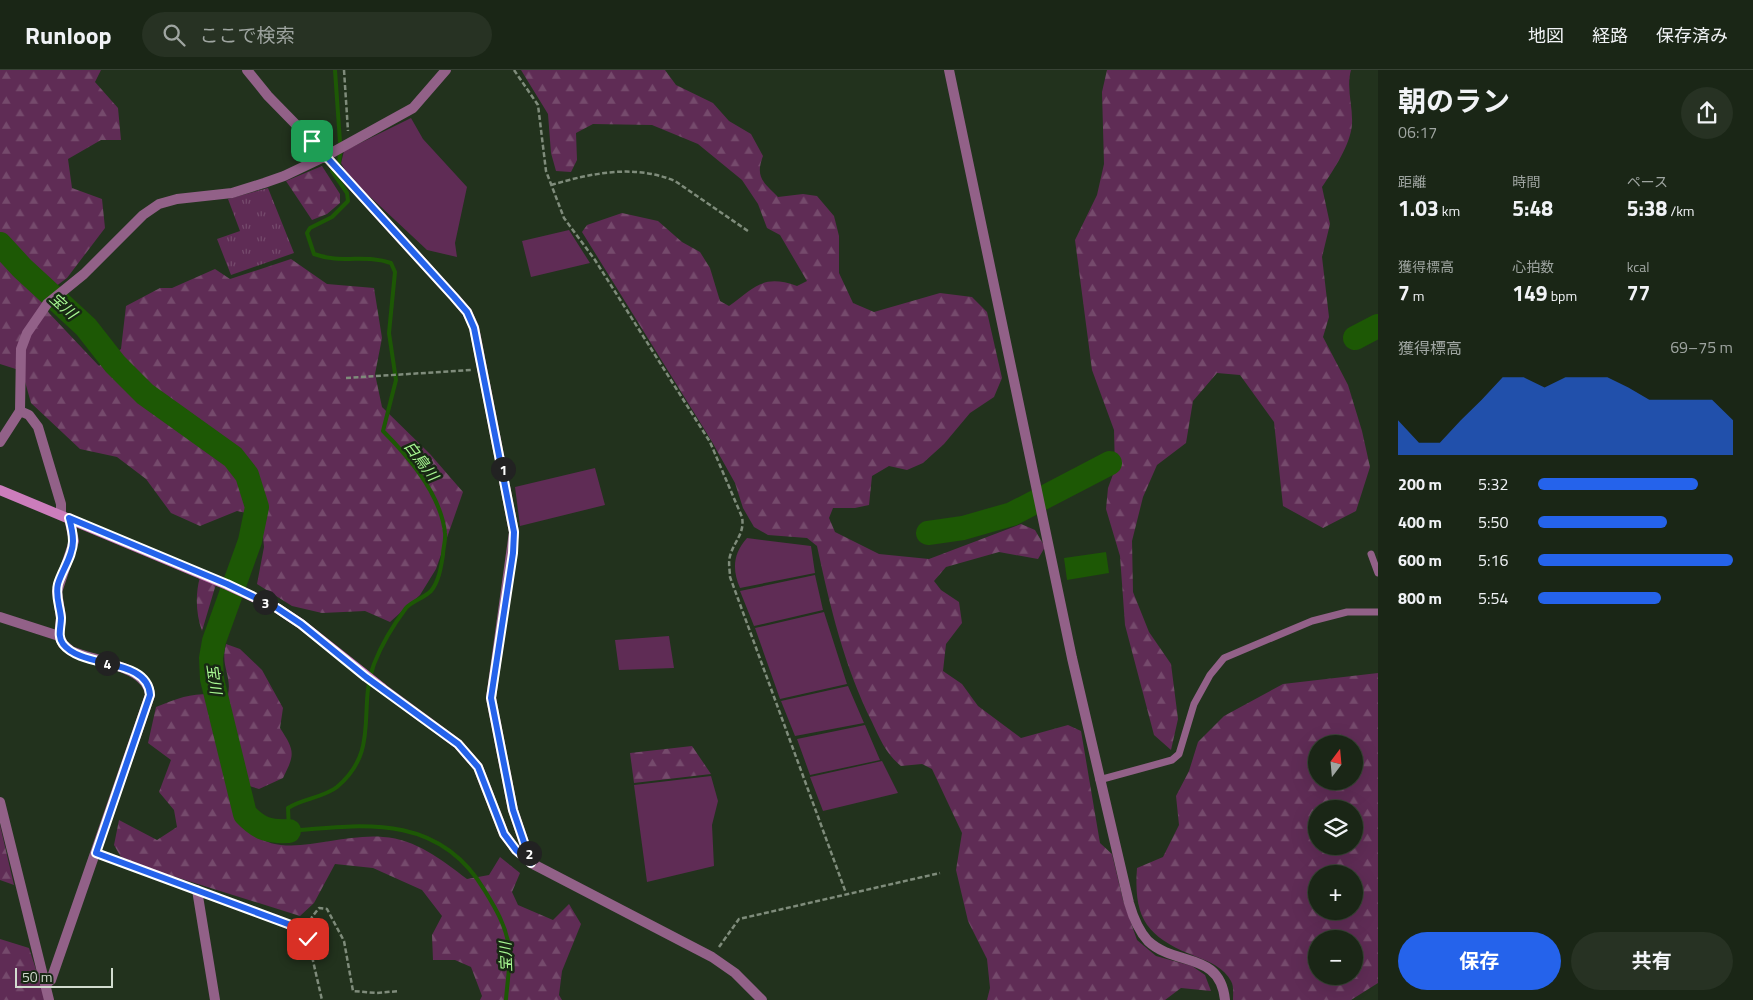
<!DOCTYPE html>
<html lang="ja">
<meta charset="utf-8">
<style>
body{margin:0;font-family:"Titillium Web","Noto Sans JP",sans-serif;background:#273223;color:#f1f3f6;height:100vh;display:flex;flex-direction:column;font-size:19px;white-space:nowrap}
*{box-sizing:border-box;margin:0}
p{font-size:16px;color:#9fa5a1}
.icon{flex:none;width:28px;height:28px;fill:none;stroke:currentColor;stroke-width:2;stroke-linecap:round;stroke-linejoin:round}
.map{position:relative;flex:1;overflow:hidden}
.details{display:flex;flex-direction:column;background:#1a2616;width:375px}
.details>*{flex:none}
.needle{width:32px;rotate:16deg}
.controls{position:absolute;left:1308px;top:665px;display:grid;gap:10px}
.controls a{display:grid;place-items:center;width:55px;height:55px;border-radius:50%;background:#1a2616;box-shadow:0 5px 20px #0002,0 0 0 1px #384335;font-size:25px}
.scale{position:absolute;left:15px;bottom:12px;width:98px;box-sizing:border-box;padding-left:5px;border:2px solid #d2dccf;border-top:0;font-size:14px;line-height:18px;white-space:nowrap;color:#d2dccf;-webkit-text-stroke:4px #182814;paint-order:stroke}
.pin{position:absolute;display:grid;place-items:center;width:42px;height:42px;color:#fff;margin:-21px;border-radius:10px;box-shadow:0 2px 8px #0006}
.km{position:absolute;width:25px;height:25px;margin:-12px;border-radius:50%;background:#222;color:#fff;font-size:14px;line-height:25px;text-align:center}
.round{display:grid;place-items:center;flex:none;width:52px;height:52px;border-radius:26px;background:#273223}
.headline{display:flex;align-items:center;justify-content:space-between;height:85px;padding:0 20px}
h1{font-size:28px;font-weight:700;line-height:38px}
.figures{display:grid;grid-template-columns:repeat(3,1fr);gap:8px;height:85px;padding:5px 20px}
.figures div{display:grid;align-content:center}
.figures b{font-size:21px;font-weight:700}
.figures small{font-size:14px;font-weight:400}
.figures p{font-size:14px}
.chart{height:140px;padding:10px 20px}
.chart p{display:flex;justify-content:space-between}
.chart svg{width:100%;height:90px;margin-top:5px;fill:#2563eb;opacity:.7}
.button{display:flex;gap:10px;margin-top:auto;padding:10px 20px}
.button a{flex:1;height:58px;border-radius:30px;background:#2563eb;color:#fff;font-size:20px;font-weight:700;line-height:58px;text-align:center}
.button a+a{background:#273223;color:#f1f3f6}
ul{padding:0 20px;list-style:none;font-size:16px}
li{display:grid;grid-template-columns:80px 60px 1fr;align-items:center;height:38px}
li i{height:12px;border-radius:6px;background:#2563eb}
header{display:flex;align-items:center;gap:30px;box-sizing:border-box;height:70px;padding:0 25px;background:#1a2616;border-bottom:1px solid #384335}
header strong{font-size:24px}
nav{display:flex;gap:28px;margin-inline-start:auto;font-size:18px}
.search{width:350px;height:45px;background:#273223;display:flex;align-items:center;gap:12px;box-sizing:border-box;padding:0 18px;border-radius:28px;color:#9fa5a1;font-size:19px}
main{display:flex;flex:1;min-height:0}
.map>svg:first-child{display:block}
.green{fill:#5f2c55}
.forest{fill:url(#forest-firs);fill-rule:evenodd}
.park{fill:url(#park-tufts)}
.water{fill:#1d5805}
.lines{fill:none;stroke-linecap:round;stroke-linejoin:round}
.stream{stroke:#1d5805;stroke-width:4}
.river{stroke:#1d5805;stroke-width:24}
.path{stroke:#7f8c7b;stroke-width:2.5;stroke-dasharray:5 2.5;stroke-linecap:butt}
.lane{stroke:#926188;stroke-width:7}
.street{stroke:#926188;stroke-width:10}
.secondary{stroke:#cc7dbc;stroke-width:10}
.route-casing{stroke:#fff;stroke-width:10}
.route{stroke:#2563eb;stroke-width:6}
.labels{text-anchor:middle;stroke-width:5;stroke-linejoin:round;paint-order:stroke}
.water-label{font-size:15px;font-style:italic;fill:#a8f892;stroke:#182814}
</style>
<header>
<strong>Runloop</strong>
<div class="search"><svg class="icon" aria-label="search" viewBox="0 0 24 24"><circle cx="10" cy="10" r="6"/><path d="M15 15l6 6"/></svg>ここで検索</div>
<nav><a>地図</a><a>経路</a><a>保存済み</a></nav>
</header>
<main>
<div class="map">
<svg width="1378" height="930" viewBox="0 0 1378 930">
<defs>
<pattern id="forest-firs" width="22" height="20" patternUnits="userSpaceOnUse" patternTransform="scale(1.25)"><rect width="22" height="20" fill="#5f2c55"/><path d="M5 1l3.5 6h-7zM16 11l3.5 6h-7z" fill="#754a6c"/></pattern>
<pattern id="park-tufts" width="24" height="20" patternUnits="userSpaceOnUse" patternTransform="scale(1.25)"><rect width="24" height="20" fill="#5f2c55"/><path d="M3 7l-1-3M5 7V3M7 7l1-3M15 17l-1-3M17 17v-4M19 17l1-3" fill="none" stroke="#754a6c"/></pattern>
</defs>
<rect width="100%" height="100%" fill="#22321d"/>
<path class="green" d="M 411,48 L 423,69 L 467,117 L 455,173 L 457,187 L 427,180 L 349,107 L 341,93 L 344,81 Z
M 569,160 L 590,193 L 531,207 L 522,171 Z
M 595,398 L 605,435 L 520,456 L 515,417 Z
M 747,468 L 811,476 L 815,503 L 740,518 C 732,499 733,484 747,468 Z
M 815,505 L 823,540 L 754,556 L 740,521 Z
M 824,542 L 847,614 L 780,629 L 755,558 Z
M 669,566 L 674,598 L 619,600 L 615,570 Z
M 848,616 L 864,653 L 795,666 L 781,631 Z
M 865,655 L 880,690 L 810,705 L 797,669 Z
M 882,691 L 898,723 L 823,741 L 810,707 Z
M 711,706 L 718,731 L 712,755 L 714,796 L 647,812 L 634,715 Z"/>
<path class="forest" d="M 0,0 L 101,0 L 95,12 L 118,38 L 121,70 L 101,70 L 68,89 L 72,118 L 102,129 L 105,158 L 67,208 L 40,228 L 49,243 L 99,296 L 121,279 L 126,236 L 160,218 L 172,218 L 215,199 L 230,209 L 291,189 L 327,214 L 374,218 L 382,268 L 375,304 L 382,337 L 430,384 L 463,422 L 436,499 L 420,525 L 390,552 L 365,541 L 322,543 L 292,536 L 257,514 L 264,477 L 261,446 L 237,441 L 200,456 L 171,443 L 146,409 L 117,387 L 80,379 L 31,333 L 22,301 L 0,294 Z
M 521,0 L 665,0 L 676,15 L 713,33 L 729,51 L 751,64 L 763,86 C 755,107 763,112 778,127 L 803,124 L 817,126 L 834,146 L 839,166 L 839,203 L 853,233 L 874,242 L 940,223 L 972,227 L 987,242 L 1002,308 L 994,327 L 970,343 L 944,374 L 923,393 L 907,400 L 889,396 L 872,406 L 869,435 L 855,438 L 833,438 L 829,448 L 835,462 L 879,484 L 929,489 L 1021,454 L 1035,460 L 1045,477 L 1038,489 L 999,482 L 946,497 L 934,511 L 941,520 L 959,532 L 962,553 L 946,574 L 943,601 L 962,614 L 978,636 L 1021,668 L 1068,655 L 1081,661 L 1100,773 L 1112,784 L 1123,830 L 1137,870 L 1156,886 L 1192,896 L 1205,905 L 1211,921 L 1181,918 L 1165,930 L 987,930 L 990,918 L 987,889 L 968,851 L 956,800 L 962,763 L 932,699 L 922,694 L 901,696 C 886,684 880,669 872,652 C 844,596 830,536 817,476 L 807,468 L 768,465 L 754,457 L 743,438 L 735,413 L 711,370 L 582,162 L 587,155 L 622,143 L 658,151 L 682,172 L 700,182 L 710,198 L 720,231 L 729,236 C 755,217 763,204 797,216 L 807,211 L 780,165 L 767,158 L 758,134 L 742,110 L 698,74 L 652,55 L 593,54 L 576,63 L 577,90 L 571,102 L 556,101 L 551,83 L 548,44 Z
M 1107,0 L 1351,0 C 1346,18 1353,36 1352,54 C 1351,74 1333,101 1322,117 L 1330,154 L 1322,187 L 1329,247 L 1323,267 L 1348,315 L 1362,361 L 1370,397 L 1356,441 L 1323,458 L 1283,436 L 1274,352 L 1240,305 L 1217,303 L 1193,331 L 1186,373 L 1157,395 L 1143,427 L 1132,471 L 1133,522 L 1149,562 L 1171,594 L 1178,649 L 1171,680 L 1154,665 L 1125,555 L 1120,486 L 1106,439 L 1108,418 L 1115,399 L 1114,360 L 1092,300 L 1075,170 L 1097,125 L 1104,94 L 1102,22 Z
M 322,96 L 340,124 L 340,133 L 327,144 L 312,150 L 286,111 Z
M 200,507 L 216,514 L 202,561 C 196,544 195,525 200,507 Z
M 226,574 L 240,579 L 262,600 L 283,638 L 280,658 C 295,681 295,684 283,708 L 259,719 L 246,715 L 231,724 C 256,809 321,762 383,767 C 416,769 442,790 467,809 L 489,805 L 500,787 L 520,803 L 512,822 L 518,835 L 553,850 L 569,834 L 581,854 L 562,901 L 559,925 L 562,930 L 480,930 L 482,926 L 471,897 L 455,890 L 433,890 L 432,865 L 442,846 L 422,820 L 373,798 L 335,794 L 314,833 L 300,846 L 150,799 L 121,787 L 114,775 L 119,750 L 157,770 L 177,757 L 174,740 L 159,722 L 171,690 L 148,673 L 156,637 C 184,625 198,622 228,625 C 232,604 220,597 226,574 Z
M 1378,603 L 1378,913 L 1351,930 L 1233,930 C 1233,925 1234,916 1231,911 C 1224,898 1210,892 1197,887 C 1149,868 1133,851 1137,798 L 1163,787 L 1179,755 L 1176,726 L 1189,701 L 1198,672 L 1224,646 L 1283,614 ZM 1316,674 L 1354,674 L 1354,711 L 1316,711 ZM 1316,739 L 1354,739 L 1354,776 L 1316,776 ZM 1316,804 L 1354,804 L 1354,841 L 1316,841 ZM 1316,869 L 1354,869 L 1354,906 L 1316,906 Z
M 692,676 L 711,704 L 634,713 L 630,683 Z
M 0,755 L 14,815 L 0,810 Z
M 0,869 L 29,878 L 46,930 L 0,930 Z"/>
<path class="park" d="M 268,118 L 294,183 L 231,205 L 217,169 L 240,161 L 228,129 Z"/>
<path class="water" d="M 1106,482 L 1109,503 L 1067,510 L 1064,488 Z"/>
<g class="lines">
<path class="stream" d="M 335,0 L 340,72
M 339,93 L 340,84
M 332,101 L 347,123 L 348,131 L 332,147 L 310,158 L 307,163 L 314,184 C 341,194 366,184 391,193 L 395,202 L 389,263 L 396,310 L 383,361 C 408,386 441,425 445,463 C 446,470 443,478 443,485 C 441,497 439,511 431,521 C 424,528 412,531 406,538 C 394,554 381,576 374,594 C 357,639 381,680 337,717 C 323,728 303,728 288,738 L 289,761 C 366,754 440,744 485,821 C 496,839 506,856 509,877 C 511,893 507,913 506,930"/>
<path class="river" d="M 0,174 L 22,198 L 86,257 L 115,294 L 145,324 L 233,387 L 247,405 L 257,437 L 250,471 L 214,571 L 211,588 L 212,609 L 245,744 C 259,759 269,762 289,761
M 1355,268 L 1378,256
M 928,463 L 963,458 L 1012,444 L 1110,393"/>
<path class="path" d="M 344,0 L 348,61
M 514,0 L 538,35 L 546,101 L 564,148 L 595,190 L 710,372 L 742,447 C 745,464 734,471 730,486 C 728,493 730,501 730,507 L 846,823
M 551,115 C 592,103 634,94 675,111 L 748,161
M 346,308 L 471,300
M 104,786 L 188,817
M 210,825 L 298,858 L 308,869 L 322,930
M 305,865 L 312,847 L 319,838 L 327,839 L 344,871 L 353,921 L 377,923 L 399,921
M 719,877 L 739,849 L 940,803"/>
<path class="lane" d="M 1371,484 L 1378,503
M 1099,710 L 1172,690 L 1179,684 L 1194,634 L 1210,605 L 1224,588 L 1312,551 L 1347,542 L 1378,542"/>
<path class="street" d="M 247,0 L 268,26 L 312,71 L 454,227 L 467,242 L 474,257 L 514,462 L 491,628 L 513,740 L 531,793
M 949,0 L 1072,588 L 1129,833 C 1133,847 1138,860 1148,871 C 1176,897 1220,881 1225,930
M 20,341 L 29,345 L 38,357 L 61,434 L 61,444
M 0,372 L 20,341 L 21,279 L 27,263 L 47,234 L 84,204 L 143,145 L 159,134 L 177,129 L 232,123 L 264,113 L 284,106 L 326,86 L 413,38 L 446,0
M 0,547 L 59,566
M 382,618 L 458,674 L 478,697 L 504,764 L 516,780 L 531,793 L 712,887 L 735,903 L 762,930
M 0,732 L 49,930
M 197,820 L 215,930
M 45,915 L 51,910 L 150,625 C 148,596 94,591 71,581 L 63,574 L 59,566 L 61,547 L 57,522 L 74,471 L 69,448"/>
<path class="secondary" d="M 0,420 L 227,515 L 277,538 L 301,554 L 382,618"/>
</g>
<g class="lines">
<g class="route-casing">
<path id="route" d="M 308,869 L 298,858 L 288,854 L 96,783 L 150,625 C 148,587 82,599 63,574 C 57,566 61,557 61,548 C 60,536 55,526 58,514 C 62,500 73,486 73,471 C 73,464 71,455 69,448 L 227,514 L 277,538 L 301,554 L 366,607 L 458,674 L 478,697 L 504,764 L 516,780 L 531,793 L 513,740 L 491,628 L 513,483 L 514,462 L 474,258 L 467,242 L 454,227 L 312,71"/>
</g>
<use href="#route" class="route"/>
</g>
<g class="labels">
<g class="water-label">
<text transform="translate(63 236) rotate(42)" y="5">宝川</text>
<text transform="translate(421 391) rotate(53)" y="5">白鳥川</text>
<text transform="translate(214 609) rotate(82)" y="5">宝川</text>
<text transform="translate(506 887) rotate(-92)" y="5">宝川</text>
</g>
</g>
</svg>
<div class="controls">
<a><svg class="needle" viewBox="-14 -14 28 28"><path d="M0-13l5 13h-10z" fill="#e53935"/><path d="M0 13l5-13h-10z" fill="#9fa5a1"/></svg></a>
<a><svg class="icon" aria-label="layers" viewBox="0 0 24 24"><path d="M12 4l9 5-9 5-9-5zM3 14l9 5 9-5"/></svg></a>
<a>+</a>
<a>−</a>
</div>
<div class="scale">50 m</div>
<div class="pin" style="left:312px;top:71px;background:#1e9e55"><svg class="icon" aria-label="arrive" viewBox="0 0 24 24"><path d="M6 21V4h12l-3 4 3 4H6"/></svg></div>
<div class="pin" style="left:308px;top:869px;background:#d93025"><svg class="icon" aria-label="check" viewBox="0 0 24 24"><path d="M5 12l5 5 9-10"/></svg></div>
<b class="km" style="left:503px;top:399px">1</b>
<b class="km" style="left:529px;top:783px">2</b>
<b class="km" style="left:265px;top:532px">3</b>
<b class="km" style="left:107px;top:593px">4</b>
</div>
<section class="details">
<div class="headline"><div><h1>朝のラン</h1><p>06:17</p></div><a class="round"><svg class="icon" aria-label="share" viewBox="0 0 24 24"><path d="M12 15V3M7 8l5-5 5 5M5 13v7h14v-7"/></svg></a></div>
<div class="figures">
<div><p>距離</p><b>1.03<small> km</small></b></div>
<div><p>時間</p><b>5:48</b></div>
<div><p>ペース</p><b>5:38<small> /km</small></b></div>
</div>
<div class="figures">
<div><p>獲得標高</p><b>7<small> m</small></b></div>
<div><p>心拍数</p><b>149<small> bpm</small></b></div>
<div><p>kcal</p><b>77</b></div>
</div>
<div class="chart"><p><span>獲得標高</span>69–75 m</p>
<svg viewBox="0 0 160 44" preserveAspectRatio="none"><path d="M0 44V27L10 38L20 38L30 27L40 17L50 6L60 6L70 11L80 6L90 6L100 6L110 11L120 17L130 17L140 17L150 17L160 27V44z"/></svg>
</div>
<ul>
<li><b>200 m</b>5:32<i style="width:82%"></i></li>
<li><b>400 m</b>5:50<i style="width:66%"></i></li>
<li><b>600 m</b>5:16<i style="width:100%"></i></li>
<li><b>800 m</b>5:54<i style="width:63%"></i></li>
</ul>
<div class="button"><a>保存</a><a>共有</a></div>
</section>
</main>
